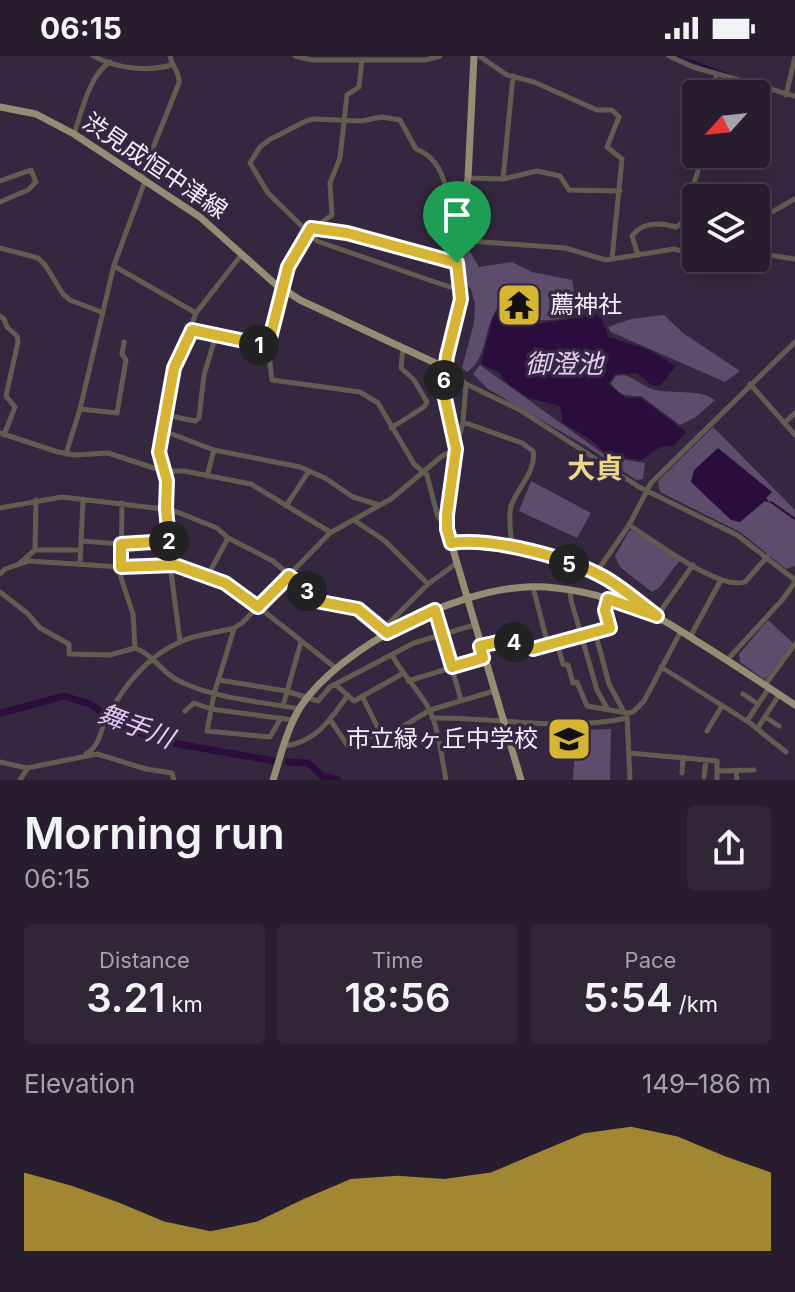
<!DOCTYPE html>
<meta charset="utf-8">
<style>
body{margin:0;font-family:Inter,"Noto Sans JP",sans-serif;background:#302637;color:#f1f3f6;height:100vh;display:flex;flex-direction:column;font-size:30px;white-space:nowrap}
*{box-sizing:border-box;margin:0}
p{font-size:26px;color:#a5a2aa}
.icon{flex:none;width:44px;height:44px;fill:none;stroke:currentColor;stroke-width:2;stroke-linecap:round;stroke-linejoin:round}
.map{position:relative;height:724px;overflow:hidden}
.drawer{display:flex;flex-direction:column;background:#281d2f;flex:1}
.drawer>*{flex:none}
.needle{width:52px;rotate:243deg}
.tools{position:absolute;left:682px;top:24px;display:grid;gap:16px}
.tools a{display:grid;place-items:center;width:88px;height:88px;border-radius:8px;background:#281d2f;box-shadow:0 8px 32px #0002,0 0 0 2px #443b4b;font-size:40px}
.pin{position:absolute;display:grid;place-items:center;width:68px;height:68px;color:#fff;margin:-82px -34px;border-radius:50% 50% 50% 0;rotate:-45deg;box-shadow:0 0 8px #0007}
.pin .icon{rotate:45deg}
.km{position:absolute;width:40px;height:40px;margin:-20px;border-radius:50%;background:#222;color:#fff;font-size:22px;line-height:40px;text-align:center}
.round{display:grid;place-items:center;flex:none;width:84px;height:84px;border-radius:8px;background:#302637}
.summary{display:flex;align-items:center;justify-content:space-between;height:136px;padding:0 24px}
h1{font-size:44px;font-weight:600;line-height:60px}
.figures{display:grid;grid-template-columns:repeat(3,1fr);gap:12px;height:136px;padding:8px 24px}
.figures div{display:grid;align-content:center;border-radius:8px;background:#302637;text-align:center}
.figures b{font-size:40px;font-weight:600}
.figures small{font-size:22px;font-weight:400}
.figures p{font-size:22px}
.chart{height:224px;padding:16px 24px}
.chart p{display:flex;justify-content:space-between}
.chart svg{width:100%;height:144px;margin-top:8px;fill:#d6b534;opacity:.7}
.status{display:flex;justify-content:space-between;align-items:center;height:56px;padding:0 40px;background:#281d2f;direction:ltr}
.status svg{height:22px;fill:currentColor}
.map>svg:first-child{display:block}
.green{fill:#5e4c6c}
.water{fill:#2a0d3c}
.lines{fill:none;stroke-linecap:round;stroke-linejoin:round}
.stream{stroke:#2a0d3c;stroke-width:2}
.river{stroke:#2a0d3c;stroke-width:7}
.minor{stroke:#615e51;stroke-width:5}
.major{stroke:#948d73;stroke-width:7}
.route-casing{stroke:#fff;stroke-width:16}
.route{stroke:#d6b534;stroke-width:10}
.labels{text-anchor:middle;stroke-width:7;stroke-linejoin:round;paint-order:stroke}
.street-label{font-size:24px;fill:#f7eefe;stroke:#35273f}
.poi-label{font-size:24px;fill:#f7eefe;stroke:#35273f;text-anchor:start}
.water-label{font-size:26px;font-style:italic;fill:#e5cbfa;stroke:#35273f}
.quarter-label{font-size:28px;font-weight:bold;fill:#ecd689;stroke:#35273f}
</style>
<div class="status"><b>06:15</b><svg viewBox="0 0 49 12"><path d="M0 12V9h3v3zM5 12V6h3v6zM10 12V3h3v9zM15 12V0h3v12zM26 1h20v11H26zM47 4h2v5h-2z"/></svg></div>
<div class="map">
<svg width="795" height="724" viewBox="0 0 795 724">
<rect width="100%" height="100%" fill="#35273f"/>
<path class="green" d="M 470,195 L 479,211 L 512,206 L 532,216 L 572,224 L 578,257 C 555,268 535,264 511,260 L 501,248 C 483,265 489,303 467,316 L 462,312 L 474,267 L 475,248 L 471,233 L 465,227 L 461,203 Z
M 664,259 L 683,277 L 740,315 L 725,326 L 611,276 L 608,271 L 631,263 Z
M 480,309 L 608,401 L 645,407 L 643,423 L 636,424 L 586,390 L 488,333 L 473,318 Z
M 624,319 C 634,322 643,330 652,333 C 673,339 698,332 715,344 L 696,361 L 680,369 L 641,340 C 627,340 619,340 611,327 L 616,320 Z
M 713,371 L 795,454 L 795,510 L 786,513 L 740,476 L 660,436 L 658,425 Z
M 531,425 L 591,457 L 577,482 L 519,455 Z
M 632,474 L 680,504 L 659,532 L 652,536 L 620,511 L 615,500 L 629,475 Z
M 768,564 L 792,586 L 792,589 L 765,624 L 740,606 L 739,598 Z
M 611,673 L 610,724 L 573,724 L 576,674 Z"/>
<path class="water" d="M 501,251 L 506,264 L 531,269 L 596,259 L 601,262 L 609,281 L 649,294 L 676,310 L 660,330 L 651,329 L 637,317 L 615,318 L 608,328 L 626,342 L 641,342 L 686,376 L 673,391 C 660,386 651,399 641,404 L 607,399 L 590,383 L 563,367 L 560,350 L 528,342 L 505,325 L 500,317 L 481,308 L 493,262 Z
M 718,392 L 772,436 L 766,442 L 770,447 L 765,445 L 740,466 L 731,464 L 691,426 L 694,414 Z"/>
<g class="lines">
<path class="stream" d="M 678,0 L 729,19
M 771,446 L 795,463"/>
<path class="river" d="M 0,657 L 64,640 L 90,648 L 120,669 L 161,685 L 274,705
M 288,706 L 308,707 L 322,720 L 338,724"/>
<path class="minor" d="M 93,0 C 117,12 145,16 172,9
M 295,0 L 312,4 L 426,4 L 440,0
M 479,0 L 507,19 L 534,26 L 597,54 L 612,54 L 619,61 L 607,91 L 622,103 L 612,203
M 669,0 L 693,11 L 795,40
M 362,4 L 359,31 L 347,39 L 340,102 L 330,127 L 332,159 L 308,176 L 288,211 L 268,290 L 272,324 L 360,336 L 378,347 L 414,408 L 427,419 L 437,458 L 445,473
M 710,38 L 717,18
M 786,39 L 795,1
M 74,78 C 82,56 89,19 110,6
M 141,122 L 179,27 C 180,16 172,11 170,0
M 468,122 L 503,123 L 537,115 L 560,120 L 569,134 L 620,135
M 503,123 L 513,20
M 0,125 L 31,114 L 36,126 L 28,134 L 0,146
M 756,165 L 795,143
M 682,167 L 703,98
M 311,172 L 347,177 L 392,191 L 427,197 L 457,207
M 457,184 L 565,192 L 606,204 L 674,193 L 696,199
M 0,192 L 38,202 L 45,209 L 63,238 L 70,244 L 101,256
M 756,197 L 795,203
M 638,199 L 632,180 C 642,166 660,166 676,171 L 682,167 L 696,168
M 708,202 L 722,202
M 114,210 L 196,257
M 460,230 L 450,231 L 429,224 L 317,185 L 268,137 L 250,107 L 260,91 L 269,84 L 306,65 L 313,63 L 361,65 L 382,61 L 400,64 L 416,93 C 439,101 444,123 450,145 L 463,151
M 0,260 L 4,263 L 7,271 L 17,280 L 18,286 L 6,340 L 15,351 L 4,379
M 192,274 L 268,290
M 447,313 L 466,328 L 520,354 L 639,431 L 737,479 L 795,524
M 750,328 L 795,379
M 80,353 L 117,357 L 126,304 L 122,298 L 124,286
M 166,359 L 195,365 L 199,362 L 204,319 L 216,279
M 463,366 L 522,387 L 533,395 C 537,415 517,432 511,450 C 508,461 511,479 512,491
M 784,367 L 795,357
M 391,372 L 424,351 L 427,346 L 414,324 L 401,312 L 403,292
M 164,375 L 214,394 L 300,411 L 325,422 L 353,441 L 379,449
M 0,377 L 58,396 L 75,399 L 108,397 L 163,415 L 184,415 L 251,428 L 330,476
M 66,398 L 80,353 L 114,209 L 145,125
M 207,420 L 214,394
M 122,447 L 121,522 L 133,558 L 135,592 C 154,599 161,616 179,625 C 216,643 259,645 300,653
M 286,450 L 309,415
M 0,452 L 62,441 L 172,454 L 217,472 L 228,482 L 273,505 L 321,546 L 358,553 L 387,577
M 354,464 L 385,485 L 428,528
M 629,469 C 653,484 719,535 745,526 L 767,501
M 81,485 L 121,488 L 169,485
M 451,487 C 493,481 571,502 607,523 C 625,534 641,548 657,560 L 693,509
M 35,494 L 36,444
M 20,507 L 35,494 L 80,494
M 80,508 L 83,443
M 596,517 L 629,469 L 651,427 L 795,286
M 0,518 L 5,513 L 29,505 L 121,511 L 175,509 L 233,531 L 337,613
M 207,521 L 228,482
M 533,531 L 548,589
M 570,534 L 571,544 L 597,634 L 607,652
M 0,536 L 27,557 L 40,572 L 69,588 L 69,598 L 110,599 L 135,592
M 435,554 L 461,644
M 384,572 L 428,528 L 457,507
M 234,573 L 214,638 L 207,675 L 270,681 L 281,662
M 595,576 L 609,628 L 623,654
M 690,581 L 721,524
M 180,585 L 170,508 L 166,452 L 167,425 L 159,396 L 170,327 L 196,257 L 242,198
M 557,587 L 563,608 L 568,609 L 573,627 L 577,626 L 587,650 L 627,657
M 480,590 L 507,584 L 533,593 L 610,572 L 605,554 L 608,543
M 392,599 C 402,618 417,632 428,651 C 438,669 442,703 446,724
M 727,604 L 783,543 L 795,526
M 661,611 L 750,667 L 786,696
M 219,624 L 286,635 L 318,645 L 330,631 L 414,587 L 474,569
M 408,625 L 483,602
M 336,629 L 354,645 L 402,618
M 765,629 L 795,588
M 743,638 L 758,648
M 362,640 L 382,680 L 394,676 L 430,654 L 494,635
M 283,650 L 301,586
M 185,655 L 194,647 L 211,653 L 293,664
M 627,657 L 633,656 L 644,645 L 681,575
M 627,658 L 630,724
M 765,661 L 779,670
M 432,662 C 497,661 563,676 627,662
M 331,665 L 348,690 L 379,677
M 747,665 L 769,632
M 757,673 L 779,639
M 707,675 L 722,650
M 284,690 C 315,687 331,663 348,639
M 629,697 L 717,705 L 717,724
M 86,698 C 100,690 100,675 107,661 C 124,630 146,601 180,586 C 196,578 217,577 234,572 L 242,567 L 330,477 L 391,443 L 442,400 L 456,393 L 463,366 L 466,328
M 0,706 L 27,712 L 97,698 L 146,713 L 172,717 L 174,724
M 736,714 L 737,724
M 717,715 L 754,714
M 682,717 L 683,701
M 704,721 L 706,704
M 20,724 L 27,713"/>
<path class="major" d="M 474,0 L 468,122 L 455,194 L 461,243 L 443,327 L 445,350 L 456,393 L 447,473 L 521,724
M 0,51 L 36,58 L 74,78 L 200,161 L 274,227 L 300,244 L 446,312
M 273,724 C 281,699 287,672 301,650 C 342,590 455,534 527,531 C 565,529 604,540 640,553 C 661,561 679,574 698,586 C 731,606 763,628 795,649"/>
</g>
<g class="lines">
<g class="route-casing">
<path id="route" d="M 311,172 L 347,177 L 457,207 L 461,243 L 447,300 L 443,333 L 456,393 L 447,459 L 447,473 L 451,487 C 493,481 571,502 607,523 C 625,534 641,548 657,560 L 608,543 L 605,554 L 610,572 L 533,593 L 507,584 L 480,590 L 483,602 L 452,611 L 435,554 L 387,577 L 358,553 L 321,546 L 289,520 L 258,551 L 225,527 L 175,509 L 121,511 L 121,488 L 169,485 L 166,452 L 167,425 L 159,396 L 174,312 L 192,274 L 268,290 L 288,211 Z"/>
</g>
<use href="#route" class="route"/>
</g>
<defs>
<g id="temple-square" transform="scale(2.3)"><rect x="-9" y="-9" width="18" height="18" rx="4" fill="#d6b534" stroke="#35273f"/><path d="M0-6L5-2H3V0L6.5 2.5H4V6H1.5V3h-3V6H-4V2.5H-6.5L-3 0V-2H-5Z" fill="#111"/></g>
<g id="school-square" transform="scale(2.3)"><rect x="-9" y="-9" width="18" height="18" rx="4" fill="#d6b534" stroke="#35273f"/><path d="M0-5L7-2L0 1L-7-2ZM-4 1L0 2.5L4 1V4Q0 6-4 4Z" fill="#111"/></g>
</defs>
<g fill-rule="evenodd">
<use href="#temple-square" x="519" y="249"/>
<use href="#school-square" x="569" y="683"/>
</g>
<g class="labels">
<g class="street-label">
<text transform="translate(155 110) rotate(34)" y="8">渋見成恒中津線</text>
</g>
<g class="poi-label">
<text x="550" y="257">薦神社</text>
<text x="538" y="691" text-anchor="end">市立緑ヶ丘中学校</text>
</g>
<g class="water-label">
<text x="564" y="317">御澄池</text>
<text transform="translate(136 670) rotate(21)" y="9">舞手川</text>
</g>
<g class="quarter-label">
<text x="595" y="422">大貞</text>
</g>
</g>
</svg>
<div class="tools">
<a><svg class="needle" viewBox="-14 -14 28 28"><path d="M0-13l5 13h-10z" fill="#e53935"/><path d="M0 13l5-13h-10z" fill="#a5a2aa"/></svg></a>
<a><svg class="icon" aria-label="layers" viewBox="0 0 24 24"><path d="M12 4l9 5-9 5-9-5zM3 14l9 5 9-5"/></svg></a>
</div>
<div class="pin" style="left:457px;top:207px;background:#1e9e55"><svg class="icon" aria-label="arrive" viewBox="0 0 24 24"><path d="M6 21V4h12l-3 4 3 4H6"/></svg></div>
<b class="km" style="left:259px;top:289px">1</b>
<b class="km" style="left:169px;top:485px">2</b>
<b class="km" style="left:307px;top:535px">3</b>
<b class="km" style="left:514px;top:586px">4</b>
<b class="km" style="left:569px;top:508px">5</b>
<b class="km" style="left:444px;top:324px">6</b>
</div>
<section class="drawer">
<div class="summary"><div><h1>Morning run</h1><p>06:15</p></div><a class="round"><svg class="icon" aria-label="share" viewBox="0 0 24 24"><path d="M12 15V3M7 8l5-5 5 5M5 13v7h14v-7"/></svg></a></div>
<div class="figures">
<div><p>Distance</p><b>3.21<small> km</small></b></div>
<div><p>Time</p><b>18:56</b></div>
<div><p>Pace</p><b>5:54<small> /km</small></b></div>
</div>
<div class="chart"><p><span>Elevation</span>149–186 m</p>
<svg viewBox="0 0 160 44" preserveAspectRatio="none"><path d="M0 44V20L10 24L20 29L30 35L40 38L50 35L60 28L70 22L80 21L90 22L100 20L110 14L120 8L130 6L140 9L150 15L160 20V44z"/></svg>
</div>
</section>
